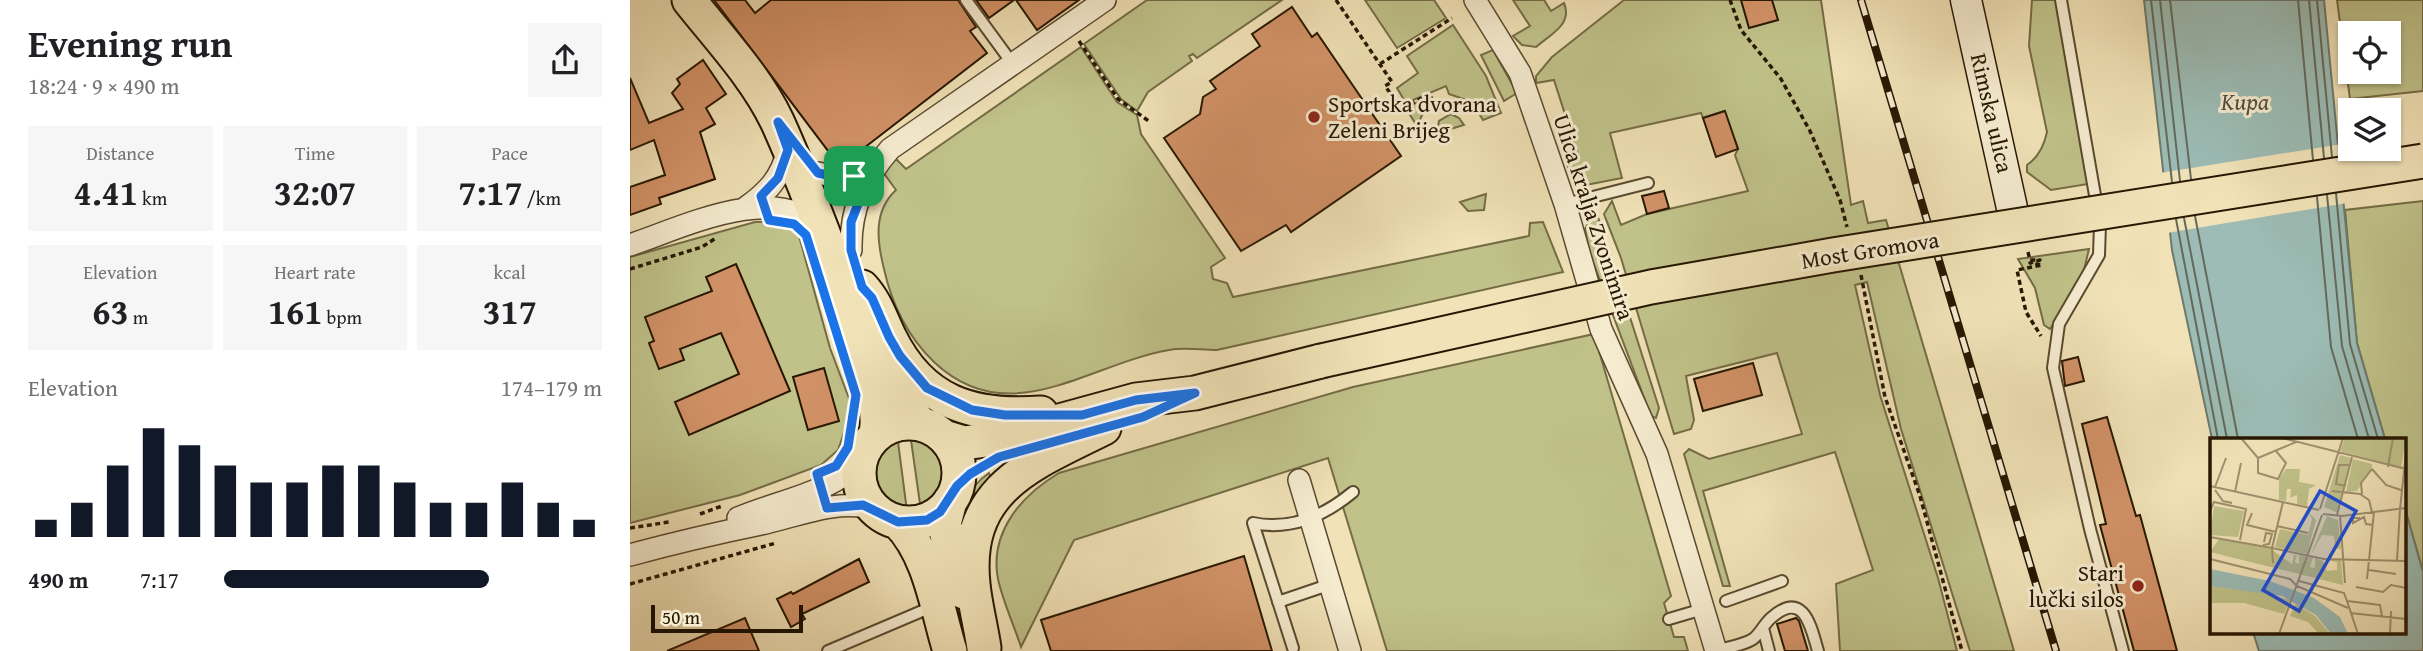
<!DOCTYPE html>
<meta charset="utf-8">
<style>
body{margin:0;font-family:"Gentium Book Plus",serif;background:#f6f6f6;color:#202124;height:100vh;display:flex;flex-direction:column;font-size:26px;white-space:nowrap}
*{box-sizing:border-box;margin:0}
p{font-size:23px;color:#757577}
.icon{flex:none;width:38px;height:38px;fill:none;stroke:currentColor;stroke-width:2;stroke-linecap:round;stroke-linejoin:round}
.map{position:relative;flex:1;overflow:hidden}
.details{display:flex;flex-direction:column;background:#fff;width:630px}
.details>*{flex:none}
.controls{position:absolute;left:1708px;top:21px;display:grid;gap:14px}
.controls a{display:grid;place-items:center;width:63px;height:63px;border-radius:0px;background:#fff;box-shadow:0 2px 5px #0004;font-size:35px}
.scale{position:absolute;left:21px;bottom:18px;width:152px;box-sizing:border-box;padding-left:7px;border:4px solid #271702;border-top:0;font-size:19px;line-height:24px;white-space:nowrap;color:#271702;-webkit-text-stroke:5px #f6ecd0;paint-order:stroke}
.pin{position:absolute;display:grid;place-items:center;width:60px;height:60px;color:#fff;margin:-30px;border-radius:14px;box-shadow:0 4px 10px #0006}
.round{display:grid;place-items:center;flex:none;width:74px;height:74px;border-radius:0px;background:#f6f6f6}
.headline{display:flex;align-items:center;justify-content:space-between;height:119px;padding:0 28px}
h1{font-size:38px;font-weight:700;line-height:52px}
.figures{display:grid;grid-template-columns:repeat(3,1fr);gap:10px;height:119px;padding:7px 28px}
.figures div{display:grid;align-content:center;border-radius:0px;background:#f6f6f6;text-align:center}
.figures b{font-size:35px;font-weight:700}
.figures small{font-size:19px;font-weight:400}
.figures p{font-size:19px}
.chart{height:196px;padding:14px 28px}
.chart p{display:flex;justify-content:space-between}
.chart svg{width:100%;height:126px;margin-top:7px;stroke:#111827;stroke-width:6}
ul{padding:0 28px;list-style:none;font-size:23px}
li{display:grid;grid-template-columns:112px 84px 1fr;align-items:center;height:52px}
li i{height:18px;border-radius:9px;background:#111827}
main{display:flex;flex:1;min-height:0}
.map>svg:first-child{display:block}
.green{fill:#c0c28a;stroke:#746c46;stroke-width:2;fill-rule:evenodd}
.water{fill:#9cbcb5;stroke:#6d7a6d;stroke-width:2}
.pier{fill:#f1e2b7}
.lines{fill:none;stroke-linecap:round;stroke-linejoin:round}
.shore{stroke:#626a5c;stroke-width:2}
.building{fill:#d29267;stroke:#271702;stroke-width:2}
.service-casing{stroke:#5a4a2f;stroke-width:14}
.minor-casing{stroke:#5a4a2f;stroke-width:24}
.secondary-casing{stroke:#271702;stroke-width:33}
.primary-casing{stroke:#271702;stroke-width:37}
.path{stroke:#271702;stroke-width:3.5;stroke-dasharray:5 3.5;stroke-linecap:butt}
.service{stroke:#f6ecd0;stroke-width:10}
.minor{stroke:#f6ecd0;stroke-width:21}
.secondary{stroke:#f6ecd0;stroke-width:30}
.primary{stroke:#f1e2b7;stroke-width:33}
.rail-casing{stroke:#271702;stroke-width:8}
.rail{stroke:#f6ecd0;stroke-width:5;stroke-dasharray:16;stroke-linecap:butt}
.primary-bridge-casing{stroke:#271702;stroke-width:37;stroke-linecap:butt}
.primary-bridge{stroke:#f1e2b7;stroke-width:33}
.route-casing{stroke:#fff;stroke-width:14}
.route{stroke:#1a73e8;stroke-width:9}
.poi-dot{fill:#8f2418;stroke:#f6ecd0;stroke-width:2.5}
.labels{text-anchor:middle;stroke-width:6;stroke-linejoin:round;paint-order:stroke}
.poi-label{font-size:23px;fill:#271702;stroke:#f6ecd0;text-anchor:start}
.street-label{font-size:23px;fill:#271702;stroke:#f6ecd0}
.water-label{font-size:24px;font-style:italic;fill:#505141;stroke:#f6ecd0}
.inset-road{fill:none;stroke:#a0916f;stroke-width:2}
.view{fill:#1d4ed8;fill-opacity:0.15;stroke:#1d4ed8;stroke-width:3.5}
.inset-edge{fill:none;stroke:#271702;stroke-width:3.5}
</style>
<main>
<section class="details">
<div class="headline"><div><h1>Evening run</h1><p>18:24 · 9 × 490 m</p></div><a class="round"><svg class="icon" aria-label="share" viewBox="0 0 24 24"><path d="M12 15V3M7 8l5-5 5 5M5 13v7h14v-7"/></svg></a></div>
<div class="figures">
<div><p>Distance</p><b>4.41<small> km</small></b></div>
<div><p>Time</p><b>32:07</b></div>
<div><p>Pace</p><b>7:17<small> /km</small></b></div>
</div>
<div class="figures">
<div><p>Elevation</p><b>63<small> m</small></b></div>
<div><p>Heart rate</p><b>161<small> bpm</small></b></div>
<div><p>kcal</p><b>317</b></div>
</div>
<div class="chart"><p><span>Elevation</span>174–179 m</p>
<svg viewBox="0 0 160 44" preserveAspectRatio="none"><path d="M5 44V38M15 44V32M25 44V19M35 44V6M45 44V12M55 44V19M65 44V25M75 44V25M85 44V19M95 44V19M105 44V25M115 44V32M125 44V32M135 44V25M145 44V32M155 44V38"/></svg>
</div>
<ul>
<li><b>490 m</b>7:17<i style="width:70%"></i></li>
</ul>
</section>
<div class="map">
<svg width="1793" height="651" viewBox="0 0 1793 651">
<rect width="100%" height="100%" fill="#f1e2b7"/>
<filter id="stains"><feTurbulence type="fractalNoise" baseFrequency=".00286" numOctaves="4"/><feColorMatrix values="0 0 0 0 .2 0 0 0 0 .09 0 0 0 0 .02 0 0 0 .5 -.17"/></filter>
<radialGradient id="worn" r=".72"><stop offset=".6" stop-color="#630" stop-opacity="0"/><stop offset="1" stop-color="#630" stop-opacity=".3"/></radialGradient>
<path class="green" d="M 517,0 L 652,0 L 567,58 L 563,54 L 559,56 L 562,61 L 518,92 L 507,111 L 491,99 L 454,44 Z
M 735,0 L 804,0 L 816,18 L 767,48 Z
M 883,0 L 914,0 L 921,11 L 934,3 C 943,24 921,34 906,47 L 892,45 L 883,36 L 900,26 Z
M 994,0 L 1191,0 L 1221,205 L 1233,201 L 1238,223 L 1256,220 L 1384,651 L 1340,651 L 1271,429 L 1237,282 L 1225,285 L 1250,395 L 1308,578 L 1327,651 L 1210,651 L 1206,584 L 1243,570 L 1205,452 L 1073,491 L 1100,586 L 1093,586 L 1054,454 L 1059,449 L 1079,459 L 1172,434 L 1147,353 L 1056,376 L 1064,420 L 1061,429 L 1044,434 L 991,258 L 974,214 L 982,201 L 991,225 L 1017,214 L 1118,191 L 1105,155 L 1108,149 L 1094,111 L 1073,118 L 1071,113 L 980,133 L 992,178 L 956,185 L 943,181 L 936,161 L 948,155 L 924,80 L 906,83 L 906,76 L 922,57 Z
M 1402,0 L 1426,0 L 1458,184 L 1421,190 L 1397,172 L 1397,165 C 1409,157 1414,146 1417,132 L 1399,46 Z
M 1707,0 L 1793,0 L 1793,91 L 1720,99 ZM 1720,33 L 1759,33 L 1759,72 L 1720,72 Z
M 823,25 L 856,76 L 871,113 L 853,120 L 842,102 L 819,94 L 816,86 L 776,103 L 767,88 L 788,73 L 777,56 Z
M 451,47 L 487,102 L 507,115 L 511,134 L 595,258 L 581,267 L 583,279 L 597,283 L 603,297 L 899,236 L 900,223 L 913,222 L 933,272 L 587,350 C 571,350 553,347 539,350 C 458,364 379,433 304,362 C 277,336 262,305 254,269 C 247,241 243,211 266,190 L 253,172 L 266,159 L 276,169 Z
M 863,50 L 887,93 L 874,101 L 851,55 Z
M 802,97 L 803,102 L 794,111 L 787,126 L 775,107 Z
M 821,114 L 829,118 L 834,125 L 807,133 L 809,121 Z
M 856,194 L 854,210 L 838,211 L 830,202 Z
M 1793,201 L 1793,572 L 1774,505 L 1774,439 L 1755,439 L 1727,343 L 1715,210 Z
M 968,217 L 1029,408 L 1026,418 L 1021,416 L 960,254 L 955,229 L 960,220 Z
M 154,221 L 169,236 L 200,348 L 220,401 L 216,427 L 208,450 L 191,465 L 110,495 L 0,523 L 0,257 L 125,222 Z
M 1459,249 L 1452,278 L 1420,329 L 1414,325 L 1405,288 L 1388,259 Z
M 964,334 L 1041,596 L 1034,603 L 1044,637 L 1054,637 L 1058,651 L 757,651 L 698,458 L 444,540 L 391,647 C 384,625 373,602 368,579 C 359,532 392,495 429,473 L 723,387 Z
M 280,433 C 323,439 329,493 291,511 Z
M 267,434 L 277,511 C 234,501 227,454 267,434 Z
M 359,473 L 363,484 L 324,537 C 329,511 336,489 359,473 Z"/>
<path class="water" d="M 1514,0 L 1694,0 L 1727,343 L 1755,439 L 1582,439 L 1542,250 Z
M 1774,505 L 1793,572 L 1793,651 L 1629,651 L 1623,632 L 1774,632 Z"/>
<path class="pier" d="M 1712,144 L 1717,203 L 1537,233 L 1530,173 Z"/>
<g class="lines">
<path class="shore" d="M 1521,0 L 1542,182
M 1530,0 L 1550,181
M 1540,0 L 1561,179
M 1668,0 L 1683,160
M 1679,0 L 1694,158
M 1687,0 L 1702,157
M 1706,193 L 1720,344 L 1748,439
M 1697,195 L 1712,346 L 1739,439
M 1687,197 L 1701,347 L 1728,439
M 1565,216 L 1608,439
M 1554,218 L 1597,439
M 1546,219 L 1588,439"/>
</g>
<path class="building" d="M 84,0 L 115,0 L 125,13 L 141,0 L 328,0 L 346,27 L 340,31 L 357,53 L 212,165 L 208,164 Z
M 346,0 L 384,0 L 359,18 Z
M 386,0 L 449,0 L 407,30 Z
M 1111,0 L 1142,0 L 1148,20 L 1119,28 Z
M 662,7 L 682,37 L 687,33 L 771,156 L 661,232 L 656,225 L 611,251 L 534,138 L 570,114 L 573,97 L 586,89 L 580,81 L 630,46 L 622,34 Z
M 73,60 L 96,94 L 76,108 L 85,124 L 70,132 L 85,179 L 29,198 L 31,204 L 0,215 L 0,187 L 35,175 L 24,140 L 0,150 L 0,78 L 19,123 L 53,109 L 42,93 L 50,84 L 47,79 Z
M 1095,111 L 1108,149 L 1086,157 L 1073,118 Z
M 1034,191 L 1039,208 L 1017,214 L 1012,196 Z
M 106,264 L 160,391 L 59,435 L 45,402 L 109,374 L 91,333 L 50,349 L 54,360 L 29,369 L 19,343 L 24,341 L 15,317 L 82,291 L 76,277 Z
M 1448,357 L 1454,381 L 1435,386 L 1432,361 Z
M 1123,363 L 1132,395 L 1073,411 L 1064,379 Z
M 194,368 L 209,421 L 178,430 L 163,377 Z
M 1477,417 L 1506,516 L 1510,515 L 1547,651 L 1504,651 L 1470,525 L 1476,524 L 1452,424 Z
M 614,556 L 642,651 L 421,651 L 411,620 Z
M 229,559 L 239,582 L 172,614 L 175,619 L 161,627 L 147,599 L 161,592 L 163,594 Z
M 115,618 L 129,651 L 37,651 Z
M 1166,618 L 1169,621 L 1178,651 L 1155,651 L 1147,624 Z"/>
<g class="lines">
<g class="service-casing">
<path id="service" d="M 336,0 L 382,63
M 1431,0 L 1470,224 L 1469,255 L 1429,324 L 1423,368 L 1460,529 L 1493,651
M 935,204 L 1018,183
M 1096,601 L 1152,581
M 648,602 L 701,584
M 1039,619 L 1073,609
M 1133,628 L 1139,651
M 663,648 L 623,523 C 661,531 694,516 723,492
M 198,651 L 304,606
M 1085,651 C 1097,647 1112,646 1123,639 C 1130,634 1134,624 1141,618 C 1174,589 1181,627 1188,651"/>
</g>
<g class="minor-casing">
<path id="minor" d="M 845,0 L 890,73 L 935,204 L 971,329 L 1027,454 L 1086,651
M 188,173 L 212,178 L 241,171
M 115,208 C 138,192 151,178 158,150
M 0,245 C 51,228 145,181 190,228
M 221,250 C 220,209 234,179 260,149 L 475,0
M 669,480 L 720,651
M 108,518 C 147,501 198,494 229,463
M 0,555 C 44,543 87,533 131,524 C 167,516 206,499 242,508"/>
</g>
<g class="secondary-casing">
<path id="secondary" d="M 1336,0 L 1386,226"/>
</g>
<g class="primary-casing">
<path id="primary" d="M 59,0 C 89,38 126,77 147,121 C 169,169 262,394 245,435
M 232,287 C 246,302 251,320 260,338 C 292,403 343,418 411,413
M 255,361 L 273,406 L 291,424
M229 473a50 50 0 1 1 100 0a50 50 0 1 1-100 0Z
M 314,437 L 334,443 L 364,439 L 506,400 L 565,393 L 691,361
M 320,501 L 314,524 L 334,592
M 268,522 C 300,554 307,609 320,651
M 354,648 C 351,627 345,605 343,584 C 333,488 402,464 474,428"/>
</g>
<path class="path" d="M 706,0 L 762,82 L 755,86 L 771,108 L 801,94
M 1100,0 L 1111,30 L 1151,79 L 1180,131 L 1210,200 L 1217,227
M 449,41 L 488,99 L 520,122
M 750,64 L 822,18
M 1398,252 L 1400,260 L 1410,260 L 1400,263 L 1412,265 L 1387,270 L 1396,312 L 1411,336
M 0,269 L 72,247 L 86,238
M 1231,275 L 1255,397 L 1290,496 L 1332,651
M 70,514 L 92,506
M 0,528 L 39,522
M 0,584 L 146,543"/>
<use href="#service" class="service"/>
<use href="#minor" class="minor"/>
<use href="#secondary" class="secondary"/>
<use href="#primary" class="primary"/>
<g class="rail-casing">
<path id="rail" d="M 1231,0 L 1426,651"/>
</g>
<use href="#rail" class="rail"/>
<g class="primary-bridge-casing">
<path id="primary-bridge" d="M 691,361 L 1021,287 L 1203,255 L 1793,161"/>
</g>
<use href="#primary-bridge" class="primary-bridge"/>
</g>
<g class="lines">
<g class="route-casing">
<path id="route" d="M 148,122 L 188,173 L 212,178 L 241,171 L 221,222 L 221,250 L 232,287 L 242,298 L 259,337 L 270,356 L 297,388 L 342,410 L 375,415 L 452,415 L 506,400 L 565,393 L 513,417 L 369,457 L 340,474 L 327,486 L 310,512 L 297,520 L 268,522 L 233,505 L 197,508 L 187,474 L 206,466 L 218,447 L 226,395 L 176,235 L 164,224 L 139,220 L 131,196 L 148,178 L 158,150 Z"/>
</g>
<use href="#route" class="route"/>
</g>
<g class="poi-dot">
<circle cx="684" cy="117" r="7"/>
<circle cx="1508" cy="586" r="7"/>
</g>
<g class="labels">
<g class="poi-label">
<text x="698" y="112">Sportska dvorana<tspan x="698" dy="26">Zeleni Brijeg</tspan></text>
<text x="1494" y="581" text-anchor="end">Stari<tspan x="1494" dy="26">lučki silos</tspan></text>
</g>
<g class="street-label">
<text transform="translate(1362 113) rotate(77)" y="8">Rimska ulica</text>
<text transform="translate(964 217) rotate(72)" y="8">Ulica kralja Zvonimira</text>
<text transform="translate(1240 250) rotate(-9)" y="8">Most Gromova</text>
</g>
<g class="water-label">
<text x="1615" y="110">Kupa</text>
</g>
</g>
<g transform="translate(1580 438)">
<rect width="196" height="196" fill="#f1e2b7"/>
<path d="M 135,0 L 196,0 L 191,29 L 130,13 ZM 130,17 L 141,20 L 128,75 L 114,69 ZM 143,21 L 162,26 L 162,30 L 147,53 L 136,54 ZM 76,31 L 90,31 L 89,44 L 106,47 L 99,51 L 97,68 L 87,66 L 87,57 L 80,60 L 81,51 L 77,51 L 76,63 L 69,62 L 69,41 ZM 4,68 L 34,73 L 28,99 L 0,97 ZM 98,74 L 106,82 L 97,116 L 65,109 L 70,91 L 98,97 L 102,81 ZM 117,78 L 128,82 L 131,111 L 125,110 L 124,98 L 112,97 L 101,116 ZM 9,101 L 61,111 L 82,126 L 84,117 L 78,116 L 87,117 L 85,124 L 89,126 L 89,117 L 103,119 L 100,129 L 105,130 L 105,120 L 113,123 L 117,133 L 127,132 L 127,124 L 115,122 L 131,122 L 133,147 L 0,114 ZM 0,148 L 25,148 L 80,162 L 74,176 L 34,165 L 0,165 ZM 86,166 L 105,178 L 120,196 L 109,196 L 98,184 L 80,178 Z" fill="#c0c28a"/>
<path d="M 0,131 L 60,143 L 104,160 L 130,179 L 138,196 L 121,196 L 106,177 L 72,158 L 0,148 Z" fill="#9cbcb5"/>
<path class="inset-road" d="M 31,0 L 48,20M 72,0 L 196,31M 48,20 L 48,35 L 68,41 L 76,25 L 66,13M 48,20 L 86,4M 178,29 L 183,0M 162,31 L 176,47 L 191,52M 0,48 L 109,72M 136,48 L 126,46 L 129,27 L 141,27M 5,49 L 16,20M 5,52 L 13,63 L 22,65M 122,53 L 150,56 L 159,62 L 162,74M 25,54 L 31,25M 152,56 L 151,45 L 162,31M 110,71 L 133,0M 190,71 L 196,15M 0,73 L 4,64 L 36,71 L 30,102M 42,75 L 37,87 L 66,94M 113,76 L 132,78 L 196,70M 127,77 L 142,19M 130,78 L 135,145M 150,80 L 143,80 L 143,85 L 154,79 L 156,86 L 163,87M 67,88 L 98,95M 0,99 L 62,110 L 73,64M 53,107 L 59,106 L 62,96 L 56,95 L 54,104M 0,121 L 80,141 L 87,148 L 138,170M 187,122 L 190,71M 63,125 L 62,110 L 114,121 L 196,123M 159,132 L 186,136M 157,141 L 164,74M 89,143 L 134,155 L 137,163M 146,149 L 173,154 L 181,147 L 196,150M 140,175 L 196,181M 69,196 L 112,77M 148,196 L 137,163 L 170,167 L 172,179M 180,196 L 181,173"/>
<path class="view" d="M 110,53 L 146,73 L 89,173 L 53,152 Z"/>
<rect width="196" height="196" class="inset-edge"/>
</g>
<rect width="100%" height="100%" filter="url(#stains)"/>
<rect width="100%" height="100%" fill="url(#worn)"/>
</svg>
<div class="controls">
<a><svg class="icon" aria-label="locate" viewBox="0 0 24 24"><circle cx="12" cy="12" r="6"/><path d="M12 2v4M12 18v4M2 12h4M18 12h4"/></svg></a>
<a><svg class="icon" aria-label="layers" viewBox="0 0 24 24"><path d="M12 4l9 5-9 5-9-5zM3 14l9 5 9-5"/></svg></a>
</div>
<div class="scale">50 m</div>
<div class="pin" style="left:224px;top:176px;background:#1e9e55"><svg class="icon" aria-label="arrive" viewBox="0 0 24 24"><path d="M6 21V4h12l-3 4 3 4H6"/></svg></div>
</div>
</main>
